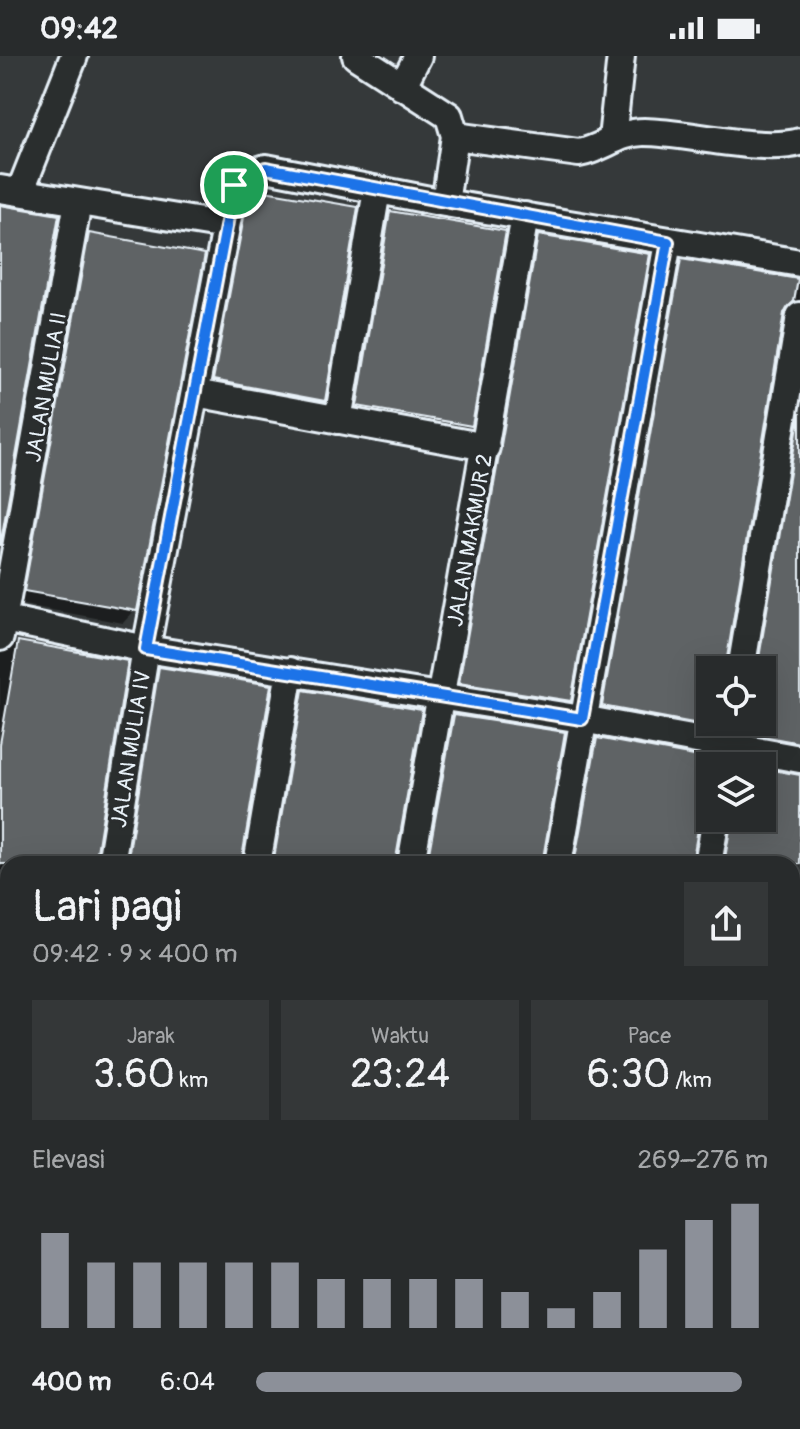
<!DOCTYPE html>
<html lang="id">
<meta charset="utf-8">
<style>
body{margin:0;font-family:Pangolin,sans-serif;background:#343738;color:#f1f3f6;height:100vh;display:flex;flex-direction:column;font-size:30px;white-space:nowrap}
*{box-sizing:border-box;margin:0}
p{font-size:26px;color:#a5a7a9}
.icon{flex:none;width:44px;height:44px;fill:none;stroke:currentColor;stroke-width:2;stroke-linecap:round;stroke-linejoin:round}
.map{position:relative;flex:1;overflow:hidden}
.sheet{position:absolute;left:0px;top:800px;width:800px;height:574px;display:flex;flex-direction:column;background:#282b2c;border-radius:24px 24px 0 0;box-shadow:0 8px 32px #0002,0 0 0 2px #444748}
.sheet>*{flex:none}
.controls{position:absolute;left:696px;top:600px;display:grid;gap:16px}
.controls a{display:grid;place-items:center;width:80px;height:80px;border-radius:0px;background:#282b2c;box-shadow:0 8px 32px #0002,0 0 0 2px #444748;font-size:40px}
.pin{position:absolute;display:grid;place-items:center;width:68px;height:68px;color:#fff;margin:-34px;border:4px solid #fff;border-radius:50%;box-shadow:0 2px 8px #0007}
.round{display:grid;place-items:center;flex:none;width:84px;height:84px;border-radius:0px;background:#343738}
.headline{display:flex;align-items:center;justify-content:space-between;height:136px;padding:0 32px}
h1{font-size:44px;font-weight:600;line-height:60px}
.metrics{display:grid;grid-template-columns:repeat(3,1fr);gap:12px;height:136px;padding:8px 32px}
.metrics div{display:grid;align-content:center;border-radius:0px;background:#343738;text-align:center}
.metrics b{font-size:40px;font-weight:600}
.metrics small{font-size:22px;font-weight:400}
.metrics p{font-size:22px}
.chart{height:224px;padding:16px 32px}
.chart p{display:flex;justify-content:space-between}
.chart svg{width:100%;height:144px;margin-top:8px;stroke:#8c9099;stroke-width:6}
ul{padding:0 32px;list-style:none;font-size:26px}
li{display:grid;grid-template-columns:128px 96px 1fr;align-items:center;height:60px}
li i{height:20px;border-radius:10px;background:#8c9099}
.status{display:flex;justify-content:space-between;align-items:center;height:56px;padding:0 40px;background:#282b2c;direction:ltr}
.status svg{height:22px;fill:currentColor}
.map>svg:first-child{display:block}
.shadow{fill:#0007}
.building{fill:#5f6365;stroke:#e8f1f8;stroke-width:2}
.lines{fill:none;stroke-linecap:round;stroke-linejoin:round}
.minor-casing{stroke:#e8f1f8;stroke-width:32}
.minor{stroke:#2a2d2e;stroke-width:26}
.route-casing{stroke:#fff;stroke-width:16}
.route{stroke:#1a73e8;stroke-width:10}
.labels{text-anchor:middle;stroke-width:6;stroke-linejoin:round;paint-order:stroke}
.street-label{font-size:22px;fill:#e8f1f8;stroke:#2a2d2e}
</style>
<div class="status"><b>09:42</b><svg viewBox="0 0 49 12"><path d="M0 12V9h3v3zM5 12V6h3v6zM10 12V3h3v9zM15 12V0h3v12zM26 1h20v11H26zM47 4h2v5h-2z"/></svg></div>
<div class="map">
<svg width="800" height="1373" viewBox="0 0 800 1373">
<rect width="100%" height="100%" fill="#35393a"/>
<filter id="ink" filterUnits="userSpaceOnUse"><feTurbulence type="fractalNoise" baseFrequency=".0125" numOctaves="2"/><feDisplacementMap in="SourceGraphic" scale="16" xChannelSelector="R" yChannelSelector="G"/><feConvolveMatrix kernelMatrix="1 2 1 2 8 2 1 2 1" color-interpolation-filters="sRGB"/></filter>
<g filter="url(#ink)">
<path class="shadow" d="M 250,137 L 323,344 L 311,356 L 202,336 L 237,150 Z
M 390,157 L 470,369 L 457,382 L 345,362 L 378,169 Z
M 89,179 L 135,554 L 123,567 L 13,547 L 77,192 Z
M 539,181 L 569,644 L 556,656 L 448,639 L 526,193 Z
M 682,205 L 800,225 L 800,264 L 790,256 L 782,257 L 725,614 L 710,614 L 710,666 L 715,666 L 701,683 L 591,662 L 670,218 Z
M 800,302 L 800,707 L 735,689 L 727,666 L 762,666 L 762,614 L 748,614 Z
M 16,587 L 125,607 L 94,808 L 8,808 L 8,1070 L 0,1068 L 0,598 Z
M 160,613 L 240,808 L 118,808 L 148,626 Z
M 304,637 L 394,808 L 264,808 L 291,649 Z
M 454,661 L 541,808 L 418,808 L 442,673 Z
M 597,684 L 708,704 L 710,761 L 698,759 L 691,808 L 565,808 L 585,696 Z
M 762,714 L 800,720 L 800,1088 L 792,1135 L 792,808 L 715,808 L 711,762 L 762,762 Z
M 0,1105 L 8,1106 L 8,1242 L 0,1250 Z
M 184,1366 L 296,1366 L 295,1373 L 183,1373 Z
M 310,1366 L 436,1366 L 435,1373 L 313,1373 Z
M 483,1366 L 598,1366 L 597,1373 L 481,1373 Z
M 612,1366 L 734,1366 L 733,1373 L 615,1373 Z"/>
<path class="building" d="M 253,133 L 358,151 L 325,345 L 213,324 L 249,135 Z
M 0,149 L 59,159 L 0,490 Z
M 390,155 L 506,175 L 472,370 L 357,350 Z
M 89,177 L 205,198 L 137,555 L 24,535 Z
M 538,179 L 650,198 L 571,645 L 459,627 Z
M 681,203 L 798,223 L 794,245 L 784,257 L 725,614 L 710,614 L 710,666 L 716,666 L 715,671 L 602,650 Z
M 800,357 L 800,687 L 746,677 L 748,666 L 762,666 L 762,614 L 757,614 Z
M 18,585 L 128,605 L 95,808 L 0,808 L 0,688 Z
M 159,611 L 271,629 L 241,808 L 127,808 Z
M 303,634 L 422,654 L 395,808 L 273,808 Z
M 454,659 L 565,676 L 542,808 L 427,808 Z
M 597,682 L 710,703 L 692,808 L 574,808 Z
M 762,712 L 800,719 L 800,808 L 724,808 L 732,762 L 762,762 Z"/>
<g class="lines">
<g class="minor-casing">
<path id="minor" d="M 356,0 L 449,60 L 455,80 L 445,147
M 402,31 L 418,0
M 455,80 L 579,97 C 602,93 619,76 644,76 C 686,76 760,97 800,86
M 612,83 L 621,0
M 0,133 L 226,170
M 20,136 L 74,0
M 195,337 L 486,391
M 338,364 L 377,134
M 0,562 L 146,593 L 582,663 L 800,703
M 0,581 L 78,146
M 741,614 L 800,260
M 725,710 L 732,666
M 111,808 L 146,593 L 234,129 L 240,120 L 266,112 L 445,147 L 800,207
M 257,808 L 290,615
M 411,808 L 525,160
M 558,808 L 668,186
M 708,808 L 716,762
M 0,1080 L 8,1081
M 792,1205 L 800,1166
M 792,1326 L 800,1287
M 0,1339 L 8,1321
M 783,1368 L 784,1366
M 161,1373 L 162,1366
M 311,1373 L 312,1366
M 460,1373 L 461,1366
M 613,1373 L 614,1366"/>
</g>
<use href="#minor" class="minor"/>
</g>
</g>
<g class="lines" filter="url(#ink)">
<g class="route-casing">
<path id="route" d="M 266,112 L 668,186 L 582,663 L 146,593 L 234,129 L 240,120 Z"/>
</g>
<use href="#route" class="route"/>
</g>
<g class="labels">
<g class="street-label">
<text transform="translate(45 331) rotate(-80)" y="8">JALAN MULIA II</text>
<text transform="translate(469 484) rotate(-80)" y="8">JALAN MAKMUR 2</text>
<text transform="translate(130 693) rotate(-81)" y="8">JALAN MULIA IV</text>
</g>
</g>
</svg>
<div class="controls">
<a><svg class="icon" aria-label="locate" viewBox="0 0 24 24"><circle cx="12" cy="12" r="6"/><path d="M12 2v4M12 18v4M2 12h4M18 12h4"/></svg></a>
<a><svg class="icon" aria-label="layers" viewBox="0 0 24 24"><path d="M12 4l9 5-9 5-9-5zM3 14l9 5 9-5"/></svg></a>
</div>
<div class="pin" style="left:234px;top:129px;background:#1e9e55"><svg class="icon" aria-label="arrive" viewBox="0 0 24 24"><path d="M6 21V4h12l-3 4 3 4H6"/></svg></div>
<section class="sheet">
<div class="headline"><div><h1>Lari pagi</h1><p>09:42 · 9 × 400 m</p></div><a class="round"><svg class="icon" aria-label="share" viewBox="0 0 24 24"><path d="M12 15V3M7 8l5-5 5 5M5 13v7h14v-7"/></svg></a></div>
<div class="metrics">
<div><p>Jarak</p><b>3.60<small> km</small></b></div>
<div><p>Waktu</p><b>23:24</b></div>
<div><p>Pace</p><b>6:30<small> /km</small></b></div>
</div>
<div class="chart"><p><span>Elevasi</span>269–276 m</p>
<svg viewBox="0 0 160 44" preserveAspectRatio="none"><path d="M5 44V15M15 44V24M25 44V24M35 44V24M45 44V24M55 44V24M65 44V29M75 44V29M85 44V29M95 44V29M105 44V33M115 44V38M125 44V33M135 44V20M145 44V11M155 44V6"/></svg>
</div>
<ul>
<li><b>400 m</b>6:04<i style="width:95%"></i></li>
</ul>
</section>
</div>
